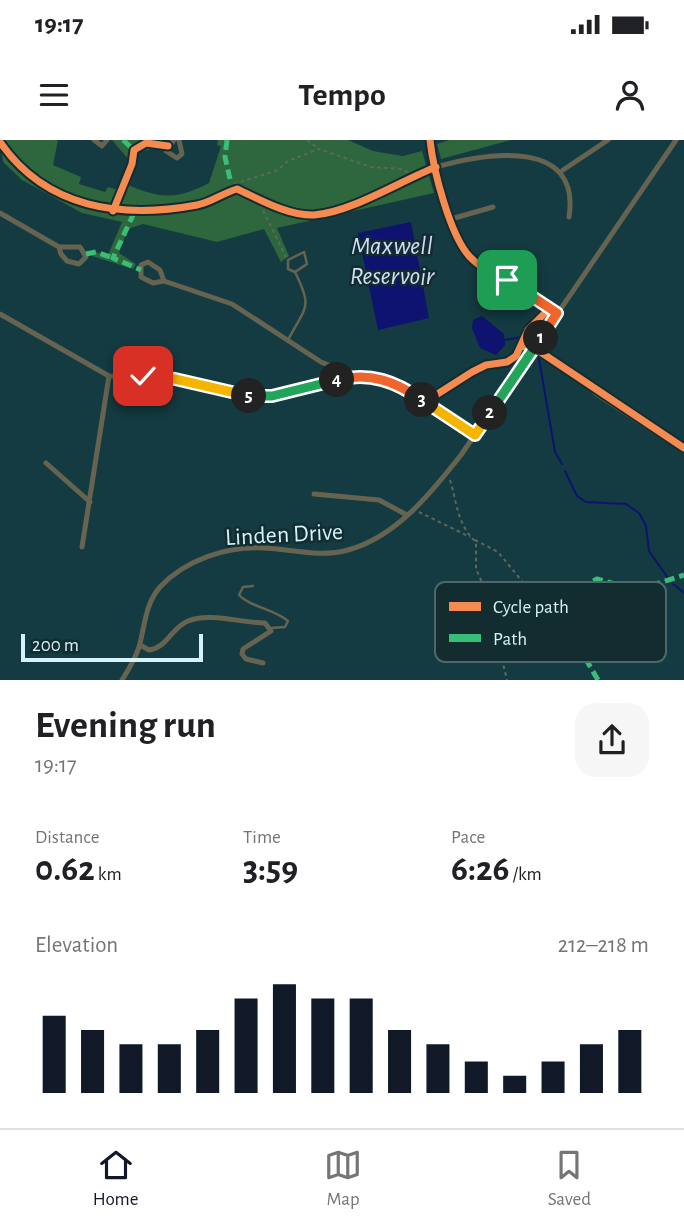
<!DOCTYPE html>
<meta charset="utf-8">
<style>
body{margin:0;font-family:"Alegreya Sans",sans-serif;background:#f6f6f6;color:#202124;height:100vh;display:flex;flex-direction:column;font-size:26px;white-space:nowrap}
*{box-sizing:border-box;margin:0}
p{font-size:23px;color:#757577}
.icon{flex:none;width:38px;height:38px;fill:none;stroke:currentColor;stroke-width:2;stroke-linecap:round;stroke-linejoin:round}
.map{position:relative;height:540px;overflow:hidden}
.panel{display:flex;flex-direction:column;background:#fff;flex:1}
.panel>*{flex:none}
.scale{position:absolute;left:21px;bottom:18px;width:182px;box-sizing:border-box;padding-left:7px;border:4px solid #d5f3f9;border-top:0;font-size:19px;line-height:24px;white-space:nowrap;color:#d5f3f9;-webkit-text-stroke:5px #122c30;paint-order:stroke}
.pin{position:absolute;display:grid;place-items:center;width:60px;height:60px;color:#fff;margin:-30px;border-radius:14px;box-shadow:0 4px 10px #0006}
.km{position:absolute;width:35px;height:35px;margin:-18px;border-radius:50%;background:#222;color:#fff;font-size:19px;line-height:35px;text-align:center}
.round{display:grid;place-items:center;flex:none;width:74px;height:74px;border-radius:21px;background:#f6f6f6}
.headline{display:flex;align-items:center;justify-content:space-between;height:119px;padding:0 35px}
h1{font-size:38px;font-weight:700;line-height:52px}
.metrics{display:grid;grid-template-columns:repeat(3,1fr);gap:10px;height:119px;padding:7px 35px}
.metrics div{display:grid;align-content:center}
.metrics b{font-size:35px;font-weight:700}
.metrics small{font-size:19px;font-weight:400}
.metrics p{font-size:19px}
.chart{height:196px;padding:14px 35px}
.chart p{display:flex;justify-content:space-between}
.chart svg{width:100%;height:126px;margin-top:7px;stroke:#111827;stroke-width:6}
.status{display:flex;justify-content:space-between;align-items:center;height:49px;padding:0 35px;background:#fff;direction:ltr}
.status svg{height:19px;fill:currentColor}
header{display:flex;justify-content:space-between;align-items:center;height:91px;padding:0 35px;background:#fff;font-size:32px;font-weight:700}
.menu{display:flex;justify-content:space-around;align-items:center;height:98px;border-top:2px solid #e0e0e0;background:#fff;font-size:19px;color:#757577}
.menu a{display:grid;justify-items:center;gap:4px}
.menu .active{color:#111827}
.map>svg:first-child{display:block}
.green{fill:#2e663e}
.water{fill:#0e136f}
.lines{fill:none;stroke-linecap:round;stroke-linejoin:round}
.stream{stroke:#0e136f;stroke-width:2}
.path{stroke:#60685c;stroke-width:2;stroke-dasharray:3.5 3.5;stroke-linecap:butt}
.lane{stroke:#666450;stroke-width:2.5}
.street{stroke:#666450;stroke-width:5}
.quiet{stroke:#3abd76;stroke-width:5;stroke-dasharray:10 5;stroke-linecap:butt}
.cycleway-casing{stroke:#122c30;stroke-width:11}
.cycleway{stroke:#f68b52;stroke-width:7}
.split-1-casing{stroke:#fff;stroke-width:14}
.split-2-casing{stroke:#fff;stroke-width:14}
.split-3-casing{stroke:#fff;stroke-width:14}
.split-4-casing{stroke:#fff;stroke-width:14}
.split-5-casing{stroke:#fff;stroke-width:14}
.split-6-casing{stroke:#fff;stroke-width:14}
.split-1{stroke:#f0652b;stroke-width:9}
.split-2{stroke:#22a559;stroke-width:9}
.split-3{stroke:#f5b400;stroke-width:9}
.split-4{stroke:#f0652b;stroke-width:9}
.split-5{stroke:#22a559;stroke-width:9}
.split-6{stroke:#f5b400;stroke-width:9}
.labels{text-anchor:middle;stroke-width:5;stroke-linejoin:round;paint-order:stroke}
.street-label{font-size:24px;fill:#d5f3f9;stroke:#122c30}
.water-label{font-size:26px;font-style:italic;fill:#d2ddf7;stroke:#122c30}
.key{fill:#122c30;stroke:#4c686c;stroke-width:2}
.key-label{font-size:19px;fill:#d5f3f9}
</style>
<div class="status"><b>19:17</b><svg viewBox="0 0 49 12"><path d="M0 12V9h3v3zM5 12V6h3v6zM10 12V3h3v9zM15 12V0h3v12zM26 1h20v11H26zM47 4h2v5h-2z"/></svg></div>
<header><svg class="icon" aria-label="menu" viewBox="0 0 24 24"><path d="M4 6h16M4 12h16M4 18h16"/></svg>Tempo<svg class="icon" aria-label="person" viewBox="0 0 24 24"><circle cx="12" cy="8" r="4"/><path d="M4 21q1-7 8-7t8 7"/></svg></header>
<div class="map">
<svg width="684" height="540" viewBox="0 0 684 540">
<rect width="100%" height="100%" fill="#133b41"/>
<path class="green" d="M 0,0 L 58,0 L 53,25 L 81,37 L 79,44 L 105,52 L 108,47 L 119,50 L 129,20 L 112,0 L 167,0 L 162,7 L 137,12 L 126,44 C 160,59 176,60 209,43 L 221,6 L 217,5 L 218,0 L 348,0 L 373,11 L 403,16 L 422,11 L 434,53 L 277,88 L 289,116 L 281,122 L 264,89 L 217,102 L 143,84 L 128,89 L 119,113 L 136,124 L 133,129 L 92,116 L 91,111 L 108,115 L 122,82 L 82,73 L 22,40 L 3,22 Z
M 449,0 L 511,0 L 441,19 L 437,4 Z"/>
<path class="water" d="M 411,82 L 429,178 L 378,190 L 358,93 Z
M 482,176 L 504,194 L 505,205 L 496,215 L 480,208 L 472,188 L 473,180 Z"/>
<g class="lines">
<path class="stream" d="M 505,200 L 531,195 L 535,202
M 537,207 L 555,312 L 562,324
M 565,331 L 577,356 L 586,362 L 626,364 L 639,373 L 646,386 L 649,411 L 668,438
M 672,443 L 684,453"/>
<path class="path" d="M 307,0 L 319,9
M 234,44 L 278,30 L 288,21 L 319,9 L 371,27 L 401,29 L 415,36
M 257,58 L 286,117
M 450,340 C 457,362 457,385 476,402 L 476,429 L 485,449 L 507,540
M 419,372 L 470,397
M 475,400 L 498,412 L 531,452 L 572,475"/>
<path class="lane" d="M 288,200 C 306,166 313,168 295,132 L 307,124 L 304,112 L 288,120 L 288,129 L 295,132
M 253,446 L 243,447 L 239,455 C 250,467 274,469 288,481 L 285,487 L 271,488"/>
<path class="street" d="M 94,0 L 102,6 L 107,0
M 174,0 L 166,11 L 177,18 L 182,14 L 179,0
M 430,0 C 433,29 450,96 470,117 C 486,134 535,159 557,173
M 436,27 C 492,11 581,0 569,77
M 563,30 L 608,0
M 0,73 L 59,107
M 451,79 L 493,67
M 59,107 L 80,107 L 86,117 L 79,124 L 67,121 L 61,114 Z
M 148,122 L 160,130 L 164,141 L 153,143 L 141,137 L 141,125 Z
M 164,141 L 232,164 L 321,222 L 353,235
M 0,174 L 109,236 L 175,238 L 254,257 L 272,256 L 349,237 L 378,238 L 410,252 L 475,295
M 595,253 L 684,311
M 46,323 L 90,362
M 314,354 L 379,360 L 407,375
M 82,407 L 109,236
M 140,505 L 149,510 C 168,507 171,488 188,481 C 209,472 242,483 265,483 L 271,491 L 243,509 L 242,514 L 246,519 L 263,523
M 122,540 C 129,529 135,519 139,507 C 145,486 145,464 160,447 C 185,420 227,406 263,408 C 291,409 319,418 348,410 C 396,397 431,353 461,315 L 676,0"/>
<path class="quiet" d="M 123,0 L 134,10
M 227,0 L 225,17 L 230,39
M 134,73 L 113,118 L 141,130
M 86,114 L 96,112 L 113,118
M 598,540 L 571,494 L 570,454 L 597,439 L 637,450 L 684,435"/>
<g class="cycleway-casing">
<path id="cycleway" d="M 430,0 C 433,29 450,96 470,117 C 486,134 535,159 557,173 L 534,209
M 0,2 C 46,69 122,79 197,65 C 210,63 223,53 237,49 C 259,59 288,76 314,75 C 352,72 400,41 436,27
M 113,71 L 132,24 L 134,10 L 146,3 L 168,6
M 521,206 L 539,211 L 684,308
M 425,262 L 472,232 L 486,225 L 507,222 L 516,216 L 528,190 L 550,168"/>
</g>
<use href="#cycleway" class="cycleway"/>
</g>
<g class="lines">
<g class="split-1-casing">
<path id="split-1" d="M 507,140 L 557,173 L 541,198"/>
</g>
<g class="split-2-casing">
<path id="split-2" d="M 490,273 L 541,198"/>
</g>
<g class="split-3-casing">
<path id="split-3" d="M 422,260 L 475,295 L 490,273"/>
</g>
<g class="split-4-casing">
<path id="split-4" d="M 337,240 C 370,232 395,241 422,260"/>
</g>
<g class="split-5-casing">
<path id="split-5" d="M 249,256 L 272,256 L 337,240"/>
</g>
<g class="split-6-casing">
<path id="split-6" d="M 143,236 L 175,239 L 249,256"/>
</g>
<use href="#split-1" class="split-1"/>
<use href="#split-2" class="split-2"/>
<use href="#split-3" class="split-3"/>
<use href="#split-4" class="split-4"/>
<use href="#split-5" class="split-5"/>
<use href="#split-6" class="split-6"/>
</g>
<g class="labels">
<g class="street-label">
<text transform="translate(284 394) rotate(-3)" y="8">Linden Drive</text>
</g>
<g class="water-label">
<text x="392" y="114">Maxwell<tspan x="392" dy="30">Reservoir</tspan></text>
</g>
</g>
<rect x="435" y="442" width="231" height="80" rx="10" class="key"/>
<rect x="449" y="462" width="32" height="9" fill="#f68b52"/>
<rect x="449" y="494" width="32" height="8" fill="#3abd76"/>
<g class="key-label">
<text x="493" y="473">Cycle path</text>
<text x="493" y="505">Path</text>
</g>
</svg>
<div class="scale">200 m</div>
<div class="pin" style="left:507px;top:140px;background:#1e9e55"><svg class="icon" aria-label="arrive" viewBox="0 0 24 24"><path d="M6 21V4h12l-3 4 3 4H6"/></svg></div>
<div class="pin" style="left:143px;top:236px;background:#d93025"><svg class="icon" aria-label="check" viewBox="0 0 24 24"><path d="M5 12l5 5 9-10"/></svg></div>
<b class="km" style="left:541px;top:198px">1</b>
<b class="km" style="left:490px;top:273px">2</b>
<b class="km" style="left:422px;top:260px">3</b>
<b class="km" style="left:337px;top:240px">4</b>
<b class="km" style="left:249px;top:256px">5</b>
</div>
<section class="panel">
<div class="headline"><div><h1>Evening run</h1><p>19:17</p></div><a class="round"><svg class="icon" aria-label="share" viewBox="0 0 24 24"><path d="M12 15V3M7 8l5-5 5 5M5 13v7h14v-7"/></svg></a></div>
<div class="metrics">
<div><p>Distance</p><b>0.62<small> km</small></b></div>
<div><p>Time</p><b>3:59</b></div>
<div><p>Pace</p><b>6:26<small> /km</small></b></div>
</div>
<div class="chart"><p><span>Elevation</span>212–218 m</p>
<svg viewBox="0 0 160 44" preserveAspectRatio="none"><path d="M5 44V17M15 44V22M25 44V27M35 44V27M45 44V22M55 44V11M65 44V6M75 44V11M85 44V11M95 44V22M105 44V27M115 44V33M125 44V38M135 44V33M145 44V27M155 44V22"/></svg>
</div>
</section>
<nav class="menu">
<a class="active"><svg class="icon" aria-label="home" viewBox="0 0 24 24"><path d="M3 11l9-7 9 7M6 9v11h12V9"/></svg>Home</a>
<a><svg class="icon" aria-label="map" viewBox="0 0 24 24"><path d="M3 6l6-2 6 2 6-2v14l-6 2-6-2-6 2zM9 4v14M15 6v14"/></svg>Map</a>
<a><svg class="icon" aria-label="saved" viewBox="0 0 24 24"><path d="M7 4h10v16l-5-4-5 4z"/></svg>Saved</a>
</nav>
